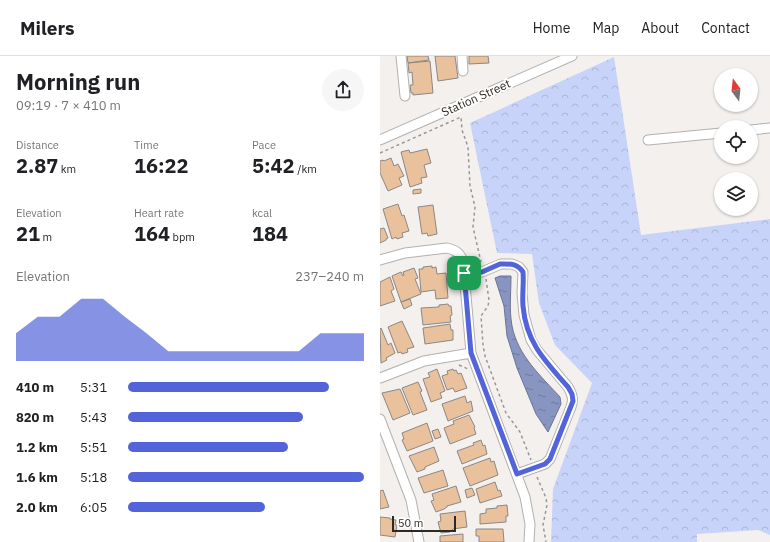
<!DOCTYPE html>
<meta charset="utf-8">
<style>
body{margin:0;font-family:"IBM Plex Sans",sans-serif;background:#f6f6f6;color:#202124;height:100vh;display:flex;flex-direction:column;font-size:15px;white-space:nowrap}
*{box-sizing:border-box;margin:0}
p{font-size:13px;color:#757577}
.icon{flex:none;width:22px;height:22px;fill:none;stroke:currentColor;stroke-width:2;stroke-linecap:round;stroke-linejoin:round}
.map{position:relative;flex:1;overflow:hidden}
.side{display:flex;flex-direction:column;background:#fff;width:380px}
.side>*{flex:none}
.needle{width:26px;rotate:345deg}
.buttons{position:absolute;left:334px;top:12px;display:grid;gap:8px}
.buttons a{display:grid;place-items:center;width:44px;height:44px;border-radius:50%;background:#fff;box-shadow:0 1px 3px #0004;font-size:20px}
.scale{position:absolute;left:12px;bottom:10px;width:64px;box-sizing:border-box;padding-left:4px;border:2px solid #2b2a29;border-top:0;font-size:11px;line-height:14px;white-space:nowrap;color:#2b2a29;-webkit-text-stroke:3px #fffefc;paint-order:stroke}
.pin{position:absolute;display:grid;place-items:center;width:34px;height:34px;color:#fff;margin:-17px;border-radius:8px;box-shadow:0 2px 6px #0006}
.round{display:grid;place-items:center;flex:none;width:42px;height:42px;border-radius:21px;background:#f6f6f6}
.overview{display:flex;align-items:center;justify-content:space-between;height:68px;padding:0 16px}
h1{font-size:22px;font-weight:800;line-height:30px}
.figures{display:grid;grid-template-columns:repeat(3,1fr);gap:6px;height:68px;padding:4px 16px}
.figures div{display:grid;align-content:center}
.figures b{font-size:20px;font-weight:800}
.figures small{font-size:11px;font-weight:400}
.figures p{font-size:11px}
.chart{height:112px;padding:8px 16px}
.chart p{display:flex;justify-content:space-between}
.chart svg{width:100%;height:72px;margin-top:4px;fill:#5364da;opacity:.7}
ul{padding:0 16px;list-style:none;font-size:13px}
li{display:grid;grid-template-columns:64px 48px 1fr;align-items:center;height:30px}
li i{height:10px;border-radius:5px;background:#5364da}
header{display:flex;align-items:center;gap:24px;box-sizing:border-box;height:56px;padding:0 20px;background:#fff;border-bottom:1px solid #e0e0e0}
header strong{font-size:19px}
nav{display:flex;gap:22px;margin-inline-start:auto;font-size:14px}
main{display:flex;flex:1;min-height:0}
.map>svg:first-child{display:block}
.forest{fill:url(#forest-crowns)}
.water{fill:url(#water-ripples);stroke:#6d7593}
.building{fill:#e9c19c;stroke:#8b8886}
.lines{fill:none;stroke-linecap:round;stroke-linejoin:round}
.minor-casing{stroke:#b3b1af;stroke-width:11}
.path{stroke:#999796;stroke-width:1.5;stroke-dasharray:3 3;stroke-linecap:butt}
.minor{stroke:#fff;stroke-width:9}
.route-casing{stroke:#fff;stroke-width:8}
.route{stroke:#5364da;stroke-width:5}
.labels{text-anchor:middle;stroke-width:4;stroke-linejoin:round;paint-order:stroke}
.street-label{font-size:12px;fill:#2b2a29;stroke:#fffefc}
</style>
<header>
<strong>Milers</strong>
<nav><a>Home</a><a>Map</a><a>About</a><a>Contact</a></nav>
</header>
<main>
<section class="side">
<div class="overview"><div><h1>Morning run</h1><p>09:19 · 7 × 410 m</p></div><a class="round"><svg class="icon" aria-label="share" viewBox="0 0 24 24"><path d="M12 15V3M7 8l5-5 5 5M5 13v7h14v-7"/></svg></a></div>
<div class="figures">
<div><p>Distance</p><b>2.87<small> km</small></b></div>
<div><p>Time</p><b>16:22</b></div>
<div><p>Pace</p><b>5:42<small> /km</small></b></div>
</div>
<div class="figures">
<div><p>Elevation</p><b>21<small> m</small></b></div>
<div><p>Heart rate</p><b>164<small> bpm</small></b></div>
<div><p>kcal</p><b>184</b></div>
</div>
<div class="chart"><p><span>Elevation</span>237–240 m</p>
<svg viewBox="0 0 160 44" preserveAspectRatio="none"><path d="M0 44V27L10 17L20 17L30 6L40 6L50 17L60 27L70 38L80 38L90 38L100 38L110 38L120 38L130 38L140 27L150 27L160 27V44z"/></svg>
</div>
<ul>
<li><b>410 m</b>5:31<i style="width:85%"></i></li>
<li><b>820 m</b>5:43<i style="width:74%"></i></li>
<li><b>1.2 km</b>5:51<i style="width:68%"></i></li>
<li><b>1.6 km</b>5:18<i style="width:100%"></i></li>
<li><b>2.0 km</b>6:05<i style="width:58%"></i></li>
</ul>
</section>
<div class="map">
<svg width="390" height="486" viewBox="0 0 390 486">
<defs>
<pattern id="forest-crowns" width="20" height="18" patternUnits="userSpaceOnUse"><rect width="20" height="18" fill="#c8d3f9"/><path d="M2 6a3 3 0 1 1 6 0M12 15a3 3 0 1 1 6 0" fill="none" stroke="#acb5d5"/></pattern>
<pattern id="water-ripples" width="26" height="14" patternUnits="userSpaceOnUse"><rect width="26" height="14" fill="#8995c1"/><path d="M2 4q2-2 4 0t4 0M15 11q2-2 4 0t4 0" fill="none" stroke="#707a9d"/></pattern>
</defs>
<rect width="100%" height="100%" fill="#f3f0ee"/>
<path class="forest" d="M 234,1 L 261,179 L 390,163 L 390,479 L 378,474 L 317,478 L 317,486 L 171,486 L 173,433 L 212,327 L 175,289 L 159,247 L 152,198 L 117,197 L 90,67 Z"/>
<path class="water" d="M 120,220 L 131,220 C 131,237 129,254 132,270 C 138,300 161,320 180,341 L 181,348 L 168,376 L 156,358 L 137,312 L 127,280 L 124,250 L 115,222 Z"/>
<path class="building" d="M 27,0 L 48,0 L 49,4 L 28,7 Z
M 55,0 L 75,0 L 78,22 L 58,25 Z
M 89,0 L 108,0 L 109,7 L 89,8 Z
M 50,5 L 53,37 L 33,39 L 33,37 L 31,37 L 30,29 L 33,29 L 32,16 L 29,17 L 28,7 Z
M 47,93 L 51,107 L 44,109 L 47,121 L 41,122 L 42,127 L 30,131 L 21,96 L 29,94 L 30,97 Z
M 11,102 L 14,110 L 18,108 L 24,120 L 19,122 L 22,129 L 8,135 L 0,117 L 0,105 L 3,104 L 4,105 Z
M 41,133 L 41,137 L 33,138 L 33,134 Z
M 18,148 L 22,160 L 24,159 L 29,175 L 22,177 L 23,181 L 17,183 L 16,181 L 12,183 L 3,153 Z
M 53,149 L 57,178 L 48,180 L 47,177 L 42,178 L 38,151 Z
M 4,172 L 8,182 L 6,183 L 6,184 L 0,187 L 0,173 Z
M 52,210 L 52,212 L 56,211 L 57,218 L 66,217 L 68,242 L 56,243 L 55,234 L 41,236 L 39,213 L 43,213 L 43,211 Z
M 34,212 L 38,222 L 35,223 L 41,238 L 21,246 L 12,220 L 21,216 L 23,220 L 24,219 L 23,216 Z
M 10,221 L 14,233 L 11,235 L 15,245 L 0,250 L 0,226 Z
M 30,243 L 32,249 L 24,253 L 21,246 Z
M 68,248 L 69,250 L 71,250 L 72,259 L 70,260 L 71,266 L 43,269 L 41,252 L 59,251 L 59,249 Z
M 22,265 L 34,291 L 27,293 L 28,296 L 22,298 L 21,296 L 18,297 L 8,271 Z
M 70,268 L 71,274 L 73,274 L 73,284 L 45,288 L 43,272 Z
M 1,272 L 8,289 L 11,287 L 15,297 L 6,302 L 7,304 L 1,307 L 0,273 Z
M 57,313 L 65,335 L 60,337 L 62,342 L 51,346 L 43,323 L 50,321 L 48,317 Z
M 73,313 L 74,315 L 76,314 L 78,318 L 81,317 L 87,332 L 75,336 L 73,332 L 67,334 L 62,320 L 68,318 L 67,315 Z
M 38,326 L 42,335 L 40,336 L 47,354 L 33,359 L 22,332 Z
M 20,333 L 30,357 L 13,364 L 2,337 Z
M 85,340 L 87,347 L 91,345 L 93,355 L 68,365 L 62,348 Z
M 89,359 L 95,371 L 94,372 L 96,378 L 70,388 L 64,372 L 74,368 L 73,365 Z
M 47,367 L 53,385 L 27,395 L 22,384 L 24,383 L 22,377 Z
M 58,373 L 61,381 L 55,383 L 52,375 Z
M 101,384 L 103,390 L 105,389 L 107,398 L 82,408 L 77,395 L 94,389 L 93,387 Z
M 54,391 L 59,405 L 45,411 L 45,413 L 37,416 L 29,400 Z
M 110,402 L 111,406 L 114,405 L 118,419 L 90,430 L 83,412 Z
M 63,414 L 68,430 L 44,437 L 38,422 Z
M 115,426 L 118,435 L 120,434 L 122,440 L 100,447 L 96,433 Z
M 76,430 L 81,446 L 67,450 L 67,451 L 64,453 L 56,456 L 51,445 L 54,444 L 52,438 Z
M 92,432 L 95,439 L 87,442 L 85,434 Z
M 3,434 L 9,451 L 0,453 L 0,435 Z
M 127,449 L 128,460 L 126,460 L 126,466 L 100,468 L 100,458 L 106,457 L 106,453 L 117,452 L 117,450 Z
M 85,455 L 87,471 L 73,473 L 70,476 L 61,477 L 58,466 L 61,465 L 60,458 Z
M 0,461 L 10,462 L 10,463 L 16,464 L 15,469 L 17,469 L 15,481 L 0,479 Z
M 96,473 L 123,473 L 124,486 L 99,486 L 99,480 L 96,480 Z
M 83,478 L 83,486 L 60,486 L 60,480 Z"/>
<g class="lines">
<g class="minor-casing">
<path id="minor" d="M 21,0 L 25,40
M 82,0 L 83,15
M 371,74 L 390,72
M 0,84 L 192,0
M 268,84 L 341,77
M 0,204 L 25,197 L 67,192 C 76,194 80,197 83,205 L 91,297 L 145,441 L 150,468 L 149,486
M 84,217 L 102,216 L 121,208 L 132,208 L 139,211 L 143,216 L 142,237 L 144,259 L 151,284 L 157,294 L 188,331 C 192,338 194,343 191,351 L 170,403 L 165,408 L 137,418
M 0,322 L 44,305 L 91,297
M 0,363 L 31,444 L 39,486"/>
</g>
<path class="path" d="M 0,97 L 81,61 L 82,74 L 88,91 L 90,130 L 95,151 L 93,171 L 101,206
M 106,223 L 109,244 L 108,250 L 101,260 L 103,289 L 105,300 L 126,357 L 140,376 L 151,404
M 79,309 L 88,313
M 157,421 L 166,442 L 167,449 L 163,469 L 166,486"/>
<use href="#minor" class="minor"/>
</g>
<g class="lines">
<g class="route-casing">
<path id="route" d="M 120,208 C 130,208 137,207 143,216 C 144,227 142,239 143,250 C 146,286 165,305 188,331 L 192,338 L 193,345 L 170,403 L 165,408 L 137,418 L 91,297 L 84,217 L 102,216 Z"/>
</g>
<use href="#route" class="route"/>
</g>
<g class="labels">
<g class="street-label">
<text transform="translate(96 42) rotate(-24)" y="4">Station Street</text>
</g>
</g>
</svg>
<div class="buttons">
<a><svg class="needle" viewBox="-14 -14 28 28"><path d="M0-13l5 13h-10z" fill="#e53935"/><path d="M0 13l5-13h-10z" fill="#757577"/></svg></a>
<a><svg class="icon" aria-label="locate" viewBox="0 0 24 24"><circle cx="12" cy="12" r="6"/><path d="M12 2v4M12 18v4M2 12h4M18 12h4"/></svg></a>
<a><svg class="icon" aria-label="layers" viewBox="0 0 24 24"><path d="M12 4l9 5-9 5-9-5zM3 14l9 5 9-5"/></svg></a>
</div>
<div class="scale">50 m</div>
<div class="pin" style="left:84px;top:217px;background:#1e9e55"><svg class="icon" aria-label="arrive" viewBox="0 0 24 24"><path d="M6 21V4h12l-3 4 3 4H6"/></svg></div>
</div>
</main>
